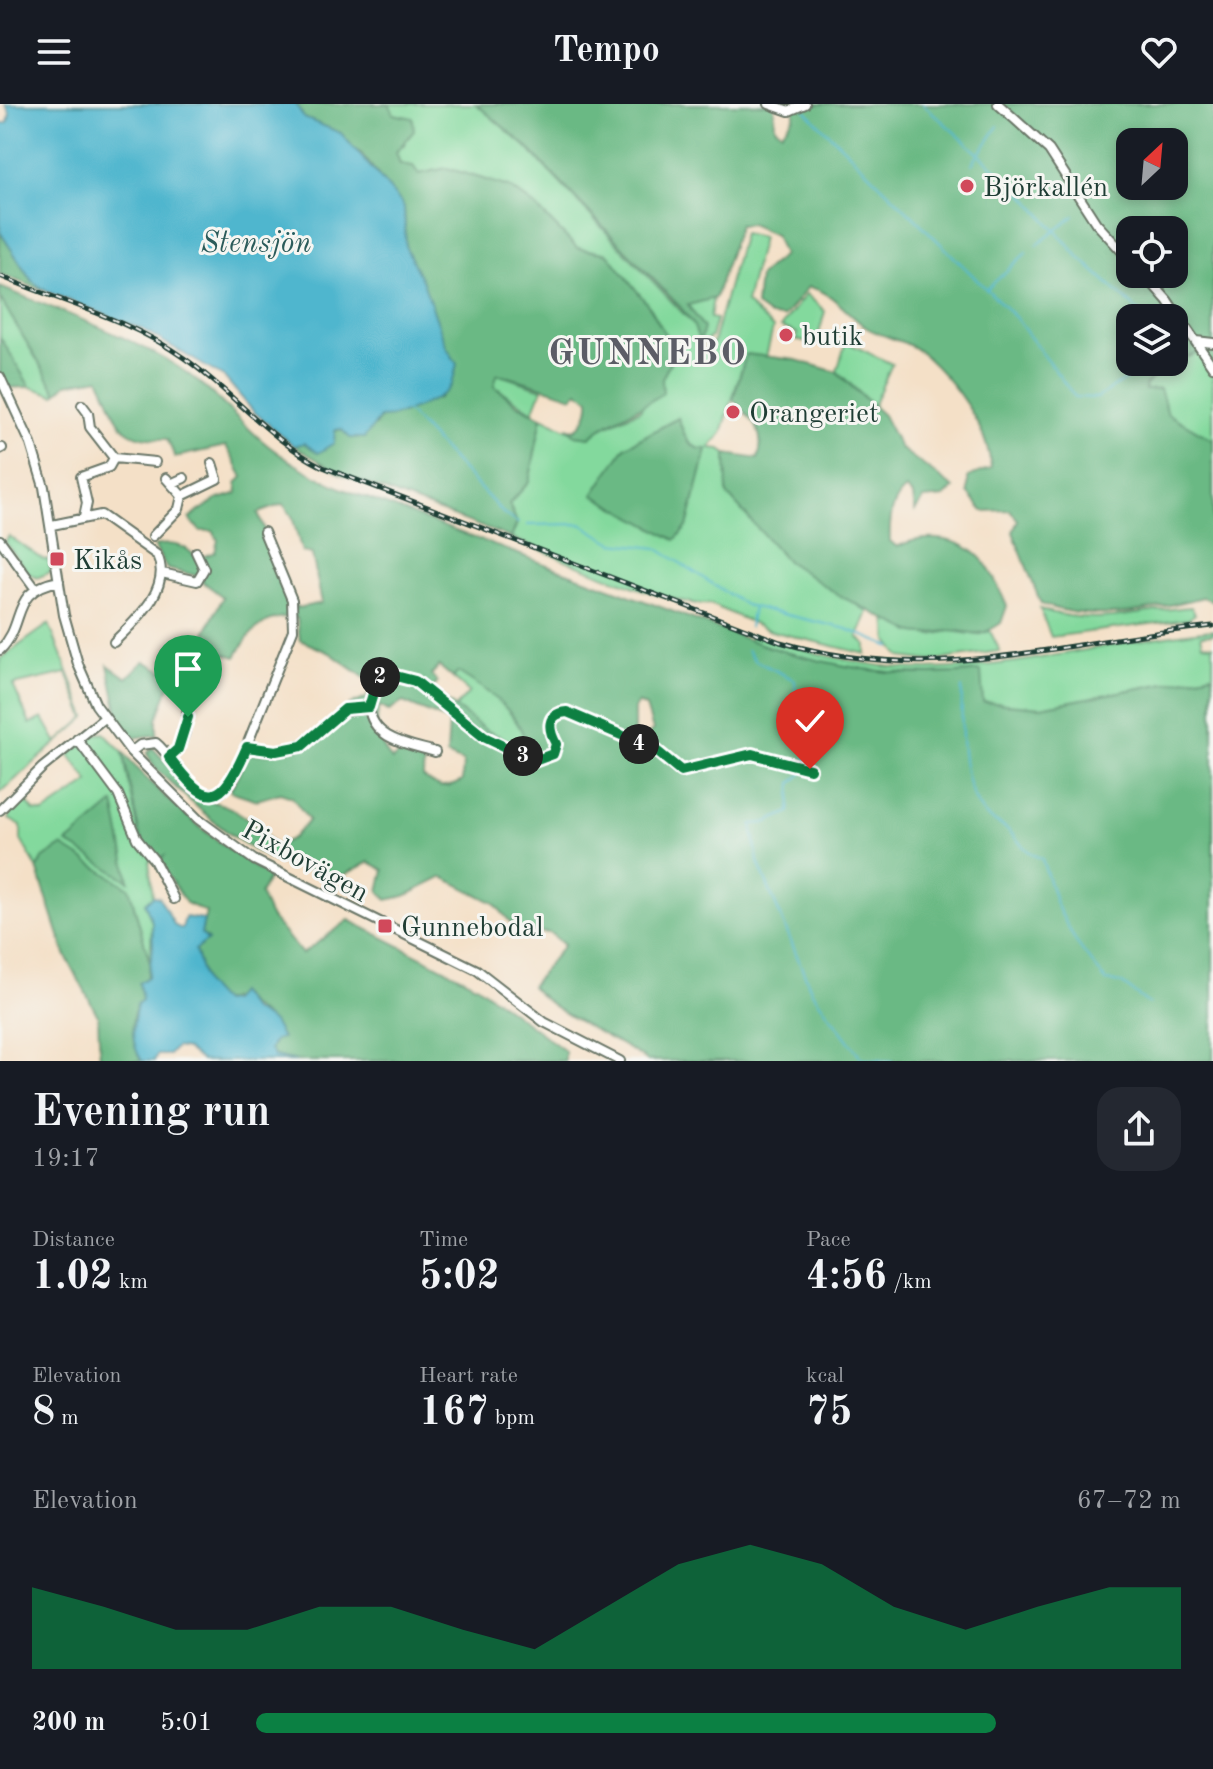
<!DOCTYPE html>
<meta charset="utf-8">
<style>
body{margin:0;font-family:"Old Standard TT",serif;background:#242831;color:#f1f3f6;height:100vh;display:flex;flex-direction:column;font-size:30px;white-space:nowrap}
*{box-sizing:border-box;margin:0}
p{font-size:26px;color:#9ea1a6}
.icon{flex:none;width:44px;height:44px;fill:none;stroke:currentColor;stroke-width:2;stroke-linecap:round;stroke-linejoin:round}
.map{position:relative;height:957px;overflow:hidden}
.drawer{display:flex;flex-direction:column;background:#171b24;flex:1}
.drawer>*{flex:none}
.needle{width:52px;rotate:26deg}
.tools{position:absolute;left:1116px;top:24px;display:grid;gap:16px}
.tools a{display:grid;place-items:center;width:72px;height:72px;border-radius:16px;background:#171b24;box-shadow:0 4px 12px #0003;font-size:40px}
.pin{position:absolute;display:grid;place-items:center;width:68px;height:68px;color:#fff;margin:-82px -34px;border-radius:50% 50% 50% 0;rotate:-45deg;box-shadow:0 0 8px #0007}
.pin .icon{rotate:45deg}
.km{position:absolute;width:40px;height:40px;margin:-20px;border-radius:50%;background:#222;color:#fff;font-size:22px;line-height:40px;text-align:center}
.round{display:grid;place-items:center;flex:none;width:84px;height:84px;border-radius:24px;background:#242831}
.summary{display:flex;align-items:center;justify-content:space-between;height:136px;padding:0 32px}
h1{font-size:44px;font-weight:700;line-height:60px}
.stats{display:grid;grid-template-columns:repeat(3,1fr);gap:12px;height:136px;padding:8px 32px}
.stats div{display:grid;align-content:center}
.stats b{font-size:40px;font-weight:700}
.stats small{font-size:22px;font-weight:400}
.stats p{font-size:22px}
.chart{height:224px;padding:16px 32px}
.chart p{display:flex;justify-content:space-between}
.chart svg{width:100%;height:144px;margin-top:8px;fill:#0b8043;opacity:.7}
ul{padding:0 32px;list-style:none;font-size:26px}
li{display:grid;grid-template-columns:128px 96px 1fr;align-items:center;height:60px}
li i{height:20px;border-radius:10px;background:#0b8043}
header{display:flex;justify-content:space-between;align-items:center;height:104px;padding:0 32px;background:#171b24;font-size:36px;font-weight:700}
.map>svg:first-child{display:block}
.green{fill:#83d99d;stroke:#518b68;stroke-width:2;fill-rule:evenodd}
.forest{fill:#6ab984;stroke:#447b5c;stroke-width:2;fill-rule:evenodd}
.water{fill:#4fb6ce;stroke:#377a81;stroke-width:2}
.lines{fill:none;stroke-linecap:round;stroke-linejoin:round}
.stream{stroke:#4fb6ce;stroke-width:2}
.minor-casing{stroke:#6a7667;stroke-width:12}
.minor{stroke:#fff;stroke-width:8}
.rail-casing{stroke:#1f3d34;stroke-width:5}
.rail{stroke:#f6f6f2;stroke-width:2;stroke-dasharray:6;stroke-linecap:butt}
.route-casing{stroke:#fff;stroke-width:16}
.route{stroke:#0b8043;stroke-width:10}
.poi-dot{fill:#d1495b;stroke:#f6f6f2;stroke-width:3}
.labels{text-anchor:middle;stroke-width:6;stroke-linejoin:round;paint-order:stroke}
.poi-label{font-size:28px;fill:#1f3d34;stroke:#f6f6f2;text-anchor:start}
.street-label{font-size:28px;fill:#1f3d34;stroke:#f6f6f2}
.water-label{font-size:30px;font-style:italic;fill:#2b5b5a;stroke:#f6f6f2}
.district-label{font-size:36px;font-weight:bold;letter-spacing:2px;fill:#5c5d66;stroke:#f6f6f2}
</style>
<header><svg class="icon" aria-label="menu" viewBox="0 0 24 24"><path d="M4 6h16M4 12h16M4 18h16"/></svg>Tempo<svg class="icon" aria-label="heart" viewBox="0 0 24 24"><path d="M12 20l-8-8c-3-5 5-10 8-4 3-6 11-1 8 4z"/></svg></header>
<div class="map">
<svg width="1213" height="957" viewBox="0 0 1213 957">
<rect width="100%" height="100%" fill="#f6f6f2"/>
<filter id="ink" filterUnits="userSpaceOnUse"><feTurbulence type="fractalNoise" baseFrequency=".0125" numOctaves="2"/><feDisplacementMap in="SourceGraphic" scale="16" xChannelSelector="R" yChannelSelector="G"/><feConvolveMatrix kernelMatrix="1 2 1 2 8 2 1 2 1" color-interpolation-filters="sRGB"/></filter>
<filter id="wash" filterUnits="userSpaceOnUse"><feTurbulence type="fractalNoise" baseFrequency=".006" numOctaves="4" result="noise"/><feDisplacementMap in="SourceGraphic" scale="32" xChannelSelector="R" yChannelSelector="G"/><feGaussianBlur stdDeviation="1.8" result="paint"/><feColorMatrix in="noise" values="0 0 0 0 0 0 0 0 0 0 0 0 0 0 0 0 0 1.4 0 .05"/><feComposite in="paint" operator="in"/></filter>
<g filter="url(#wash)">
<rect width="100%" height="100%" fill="#f4e0c7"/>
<path class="green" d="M 389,0 L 476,0 L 525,42 L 693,220 L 694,210 L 688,201 L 713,194 L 710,214 L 716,215 L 711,233 L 701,241 L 700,248 L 713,239 L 743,129 L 762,133 L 746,199 L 773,224 L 766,253 L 746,250 L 722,329 L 710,344 L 721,345 L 726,350 L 787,457 L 868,508 L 858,533 L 866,540 L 866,550 L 771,527 L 710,500 C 670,504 554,450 511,434 L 517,419 L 509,400 L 529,378 L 542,313 C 559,320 572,331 590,333 L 599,325 L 640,306 L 675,248 L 651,205 L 608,150 L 577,144 L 534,101 L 509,83 L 447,64 L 419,70 L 400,60 L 396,48 L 406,39 ZM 678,314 C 685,331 687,344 707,346 L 687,422 L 614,362 L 625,343 Z
M 806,190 L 825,207 L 816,241 L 796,236 L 797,229 L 781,223 Z
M 0,194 L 57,289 L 55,291 L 30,283 L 0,233 Z
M 846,238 L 892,260 L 873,302 L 837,267 Z
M 1213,244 L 1213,336 L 1168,310 L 1144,286 L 1146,280 L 1183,252 Z
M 497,270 L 542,285 L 533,308 L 494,282 Z
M 9,432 L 44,456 L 48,455 L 51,468 L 37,474 L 29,470 L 5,438 Z
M 1191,503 L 1195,510 L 1188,515 L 1051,533 L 1040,505 C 1097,524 1135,507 1191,503 Z
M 886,512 L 911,528 L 932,531 L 950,527 L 978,531 L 990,527 L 1000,547 L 931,557 L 900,553 L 888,537 Z
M 49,520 L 86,613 L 0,689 L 0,555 ZM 67,569 L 85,614 L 57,639 L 43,614 L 30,620 L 13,581 Z
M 1213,526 L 1213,530 L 1201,531 L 1203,540 L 1213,541 L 1213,570 L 1041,603 L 982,598 L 980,567 C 902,576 824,563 749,536 L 752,531 C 809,548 867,565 927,565 C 1021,565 1118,535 1213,526 Z
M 458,567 C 490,588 519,607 529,646 L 487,627 L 454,605 L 469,588 L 453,574 Z
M 104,629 L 123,648 L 140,733 L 155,755 L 149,757 L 153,792 L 145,799 L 152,818 L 150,859 L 129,784 L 42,755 L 37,764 L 21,736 L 21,722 L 9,715 L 11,705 L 23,693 L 34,707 L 44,709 L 89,678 L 69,650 L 96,630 ZM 85,727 L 128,776 L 68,738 Z"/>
<path class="forest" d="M 296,0 L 389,0 L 394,10 L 413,14 L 414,27 L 396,48 L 400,60 L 413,62 L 419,70 L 447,64 L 509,83 L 534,101 L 577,144 L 608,150 L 651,205 L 675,248 L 662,275 L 663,289 C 640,306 609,315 590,333 L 575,331 L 567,323 L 575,326 C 585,318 590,308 589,295 L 578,287 L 573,293 C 548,285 524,276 497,270 L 494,282 L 518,301 L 542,313 L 529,378 L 509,400 L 517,419 L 511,434 L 341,370 L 294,342 L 341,325 L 375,322 L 380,314 L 439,294 L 457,260 L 447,244 L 406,144 L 404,104 L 361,49 L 349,43 L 341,29 L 304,14 Z
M 476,0 L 774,0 L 775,23 L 782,28 L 794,13 L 794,0 L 1213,0 L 1213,244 L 1174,258 L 1174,214 L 1130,214 L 1130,258 L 1174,258 L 1146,280 L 1145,286 L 1160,285 L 1168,310 L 1213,336 L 1213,497 L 1203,493 C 1149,507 1096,520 1041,500 L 1013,428 L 1018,416 L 1010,406 L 983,407 L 968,389 L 968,373 L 991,364 C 988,322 953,277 923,250 C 909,237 884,234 867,224 C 846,210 833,187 808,183 L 784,213 L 770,212 L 756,202 L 759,172 L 783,151 L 775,131 L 750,120 L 739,121 L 715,194 L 688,201 L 704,224 L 700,239 L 693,220 L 680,203 L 526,42 ZM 1130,38 L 1174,38 L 1174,82 L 1130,82 ZM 1130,126 L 1174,126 L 1174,170 L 1130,170 Z
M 0,128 L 32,177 L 48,188 L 0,170 Z
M 0,183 C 57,206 117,227 170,258 C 203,277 230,308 259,334 C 284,356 313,371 343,385 L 763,541 C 835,564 906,576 981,567 L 983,598 L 1041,603 L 1213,570 L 1213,957 L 648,957 C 614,933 556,911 531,882 L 564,841 L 550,829 L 518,827 L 494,799 L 443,773 L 405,792 L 387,796 L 379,787 L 384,766 L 369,758 L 334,776 C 314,762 290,766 269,755 C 226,732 191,698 156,665 L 147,650 L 152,643 L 201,696 C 235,699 253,718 276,742 L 293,734 L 309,716 L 292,693 L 280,689 L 257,696 L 230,687 L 248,650 C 290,650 331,642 350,601 L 367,594 L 372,579 L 330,549 L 300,536 L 297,514 C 265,509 249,528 236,553 L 222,549 L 212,533 L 201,537 L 223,493 L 194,471 L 167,465 L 154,442 C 171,438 187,441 197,455 L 215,448 L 218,436 L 213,427 L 200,427 L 189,414 L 216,396 L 238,389 L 237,379 L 243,373 L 226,342 L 175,353 L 167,335 C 112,336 121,314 99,274 L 67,280 L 57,289 L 0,194 ZM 283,400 L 292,412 L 302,448 L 312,450 L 322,499 L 297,504 L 258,409 ZM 439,562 L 453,574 L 458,568 C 490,588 519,607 528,645 L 487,627 L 432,586 L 438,578 L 431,571 ZM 403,598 L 449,617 L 447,651 L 463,658 L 462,677 C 445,686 437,685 423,673 L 424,651 L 405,645 L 392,656 C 379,641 374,620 379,602 L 389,607 ZM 638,599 L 646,603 L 653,626 L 642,637 L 634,635 L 634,605 Z
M 0,233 L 30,283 L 0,284 Z
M 746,250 L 796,256 L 836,268 L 883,311 L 900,344 L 954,384 L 944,393 L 924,395 L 915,407 L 913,392 L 906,385 C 891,396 889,419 890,437 L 897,443 C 925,428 967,433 987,462 C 995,474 1001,489 1007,502 L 1001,519 C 977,536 975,527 951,527 C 935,527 927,533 911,528 L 840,492 L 787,457 L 727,390 L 726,350 L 758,355 C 767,326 751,315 733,296 Z
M 678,314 C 684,330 687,346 707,345 L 687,423 L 675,436 L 593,391 L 625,343 Z
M 144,557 L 173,572 L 157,615 L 157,631 L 133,634 L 120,619 L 108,561 L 127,574 Z
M 123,648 C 163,697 216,738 269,773 L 260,790 L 269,811 L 302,850 L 349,816 L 476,881 L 565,947 L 565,957 L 296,957 L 274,952 L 270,945 L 277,928 C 270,910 251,908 241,891 L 221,898 L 205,880 L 195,846 L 207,834 L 201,830 L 206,808 L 186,799 L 159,758 L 164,752 L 155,755 L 140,733 Z
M 114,699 L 129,777 L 67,739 Z
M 62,742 L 129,784 L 150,859 L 142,896 C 126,908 133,943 142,957 L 100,957 L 98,912 L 65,850 L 37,764 L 42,755 Z"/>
<path class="water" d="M 5,0 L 296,0 L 304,14 L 341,29 L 400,97 L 404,104 L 406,144 L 423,178 L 447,244 L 457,260 C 455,267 454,278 449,284 C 440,296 395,314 380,314 L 364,334 L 350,334 L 341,325 L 335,326 L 334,339 L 318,349 L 304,339 L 294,342 L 253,307 L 225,274 L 142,225 L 48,188 L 32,177 L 0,128 L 0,19 L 8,19 L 10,9 Z
M 153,792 L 159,793 L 175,822 L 182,825 L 185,813 L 204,816 L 201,830 L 208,836 L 195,846 L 205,880 L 222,898 L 231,897 L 238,888 L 252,906 L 273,918 L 282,934 L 275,936 L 270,945 L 274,952 L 296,957 L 202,957 L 186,945 L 176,943 L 169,951 L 157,951 L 154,957 L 142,957 C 130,939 132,921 137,900 L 142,896 L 139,879 L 148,873 L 153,842 L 152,818 L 145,799 Z"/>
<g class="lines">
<path class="stream" d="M 923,0 L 1008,76
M 805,6 L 1015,213 L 1075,293 L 1097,294 L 1149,260
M 972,60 L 998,22
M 1015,81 L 1079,153 L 1146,214
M 1037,141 L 1074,112
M 986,186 L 1026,149
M 1174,229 L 1178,230
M 407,307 L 505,411 L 518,419
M 527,421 L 581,420 L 613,439 L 657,444 L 745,501 L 847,525 L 891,543
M 749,523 L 753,504
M 747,546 L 756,557 L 795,576 L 797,618 L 806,644 L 806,660
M 962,584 C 961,622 959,679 984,710 C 991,718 1003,720 1010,728 C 1023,742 1024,746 1042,755 L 1056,800 L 1076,838 L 1106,877 L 1121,879 L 1149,900
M 804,668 L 792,679 L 790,708 L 765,719 L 752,720 L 758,758 L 812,888 L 862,955 L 892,957"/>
</g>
</g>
<g filter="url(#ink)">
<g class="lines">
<g class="minor-casing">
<path id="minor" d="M 769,0 L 789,7 L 805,0
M 998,0 L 1049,46 L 1096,119 L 1130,156
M 1144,170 L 1167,196 L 1213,263
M 1196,237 L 1213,239
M 0,273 L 31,340 L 44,383 L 64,511 L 78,560 L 96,601 L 131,648 L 198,715 L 254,756 L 477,866 L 544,918 L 620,957
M 82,301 L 88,309 L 90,323 L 114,354 L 109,363 L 81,373 L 87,399 L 84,413
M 0,345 L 2,344
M 114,354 L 155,358
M 166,374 L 182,392
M 173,379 L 184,374
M 52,421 L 101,411 L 157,451 C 173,484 135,517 114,538
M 153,432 L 179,405 L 182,392 L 217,375 L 212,359
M 0,436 L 35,484
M 162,469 L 197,477 L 204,465 L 196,448
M 0,546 C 28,518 8,487 59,477
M 369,603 C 372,636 409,640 435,648
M 77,635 L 118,690 L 137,735 L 154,756 L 174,795
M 247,643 L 276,647 L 302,642 L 341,608 L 369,603 L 376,580 L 388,570 L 415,577 L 484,633 L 534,657 L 553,650 L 556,640 C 548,625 546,610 567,608 L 654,645 L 681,667 L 752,650 L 810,665
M 131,648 L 140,641 L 156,639 C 178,656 186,698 221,688 L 233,676 L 293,526 L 292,496 L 264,428
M 169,653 C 204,626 171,573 208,547
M 0,706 L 42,664 L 104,614"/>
</g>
<use href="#minor" class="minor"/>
<g class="rail-casing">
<path id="rail" d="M 0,172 C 61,198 130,215 184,254 C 233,288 269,336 323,363 L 780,538 C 940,584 1056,537 1213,522"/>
</g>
<use href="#rail" class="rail"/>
</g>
</g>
<g class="lines" filter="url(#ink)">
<g class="route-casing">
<path id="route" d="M 188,613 L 178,645 L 169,653 C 208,706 221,703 247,643 L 276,647 L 302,642 L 345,605 L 369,603 L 376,580 L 388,570 L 415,577 L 484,633 L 534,657 L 553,650 L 556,640 C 548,625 546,610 567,608 L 654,645 L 681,667 L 752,650 L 810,665"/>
</g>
<use href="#route" class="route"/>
</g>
<g class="poi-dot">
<circle cx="967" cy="82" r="8"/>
<circle cx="786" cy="231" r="8"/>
<circle cx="733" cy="308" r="8"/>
<rect x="49" y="447" width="16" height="16" rx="4"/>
<rect x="377" y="814" width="16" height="16" rx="4"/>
</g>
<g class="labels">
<g class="poi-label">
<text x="983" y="92">Björkallén</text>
<text x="802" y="241">butik</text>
<text x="749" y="318">Orangeriet</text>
<text x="73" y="465">Kikås</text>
<text x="401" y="832">Gunnebodal</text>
</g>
<g class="street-label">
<text transform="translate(306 756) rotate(29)" y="10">Pixbovägen</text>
</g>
<g class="water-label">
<text x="256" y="148">Stensjön</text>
</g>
<g class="district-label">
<text x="648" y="260">GUNNEBO</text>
</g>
</g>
</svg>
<div class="tools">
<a><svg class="needle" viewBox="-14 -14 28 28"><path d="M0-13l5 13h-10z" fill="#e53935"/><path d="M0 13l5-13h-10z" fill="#9ea1a6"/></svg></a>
<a><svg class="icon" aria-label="locate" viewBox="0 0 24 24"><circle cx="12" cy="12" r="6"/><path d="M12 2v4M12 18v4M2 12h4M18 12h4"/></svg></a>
<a><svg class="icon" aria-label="layers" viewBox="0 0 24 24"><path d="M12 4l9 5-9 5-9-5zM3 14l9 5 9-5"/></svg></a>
</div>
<div class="pin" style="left:188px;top:613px;background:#1e9e55"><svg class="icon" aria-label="arrive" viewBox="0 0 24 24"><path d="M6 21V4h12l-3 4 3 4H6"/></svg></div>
<div class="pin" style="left:810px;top:665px;background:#d93025"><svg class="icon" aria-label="check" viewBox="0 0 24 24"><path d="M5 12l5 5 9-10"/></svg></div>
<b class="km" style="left:380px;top:573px">2</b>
<b class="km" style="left:523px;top:652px">3</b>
<b class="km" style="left:639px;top:640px">4</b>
</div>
<section class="drawer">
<div class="summary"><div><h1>Evening run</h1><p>19:17</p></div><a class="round"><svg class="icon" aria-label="share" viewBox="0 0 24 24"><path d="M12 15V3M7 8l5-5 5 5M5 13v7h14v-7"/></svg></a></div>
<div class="stats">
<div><p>Distance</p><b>1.02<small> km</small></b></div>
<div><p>Time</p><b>5:02</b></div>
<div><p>Pace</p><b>4:56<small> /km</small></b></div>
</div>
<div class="stats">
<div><p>Elevation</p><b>8<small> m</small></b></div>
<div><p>Heart rate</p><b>167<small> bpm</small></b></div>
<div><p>kcal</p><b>75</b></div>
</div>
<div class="chart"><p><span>Elevation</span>67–72 m</p>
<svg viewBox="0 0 160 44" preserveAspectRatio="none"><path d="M0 44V19L10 25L20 32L30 32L40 25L50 25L60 32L70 38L80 25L90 12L100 6L110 12L120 25L130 32L140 25L150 19L160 19V44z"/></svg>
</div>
<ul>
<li><b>200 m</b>5:01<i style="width:80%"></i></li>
</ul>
</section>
